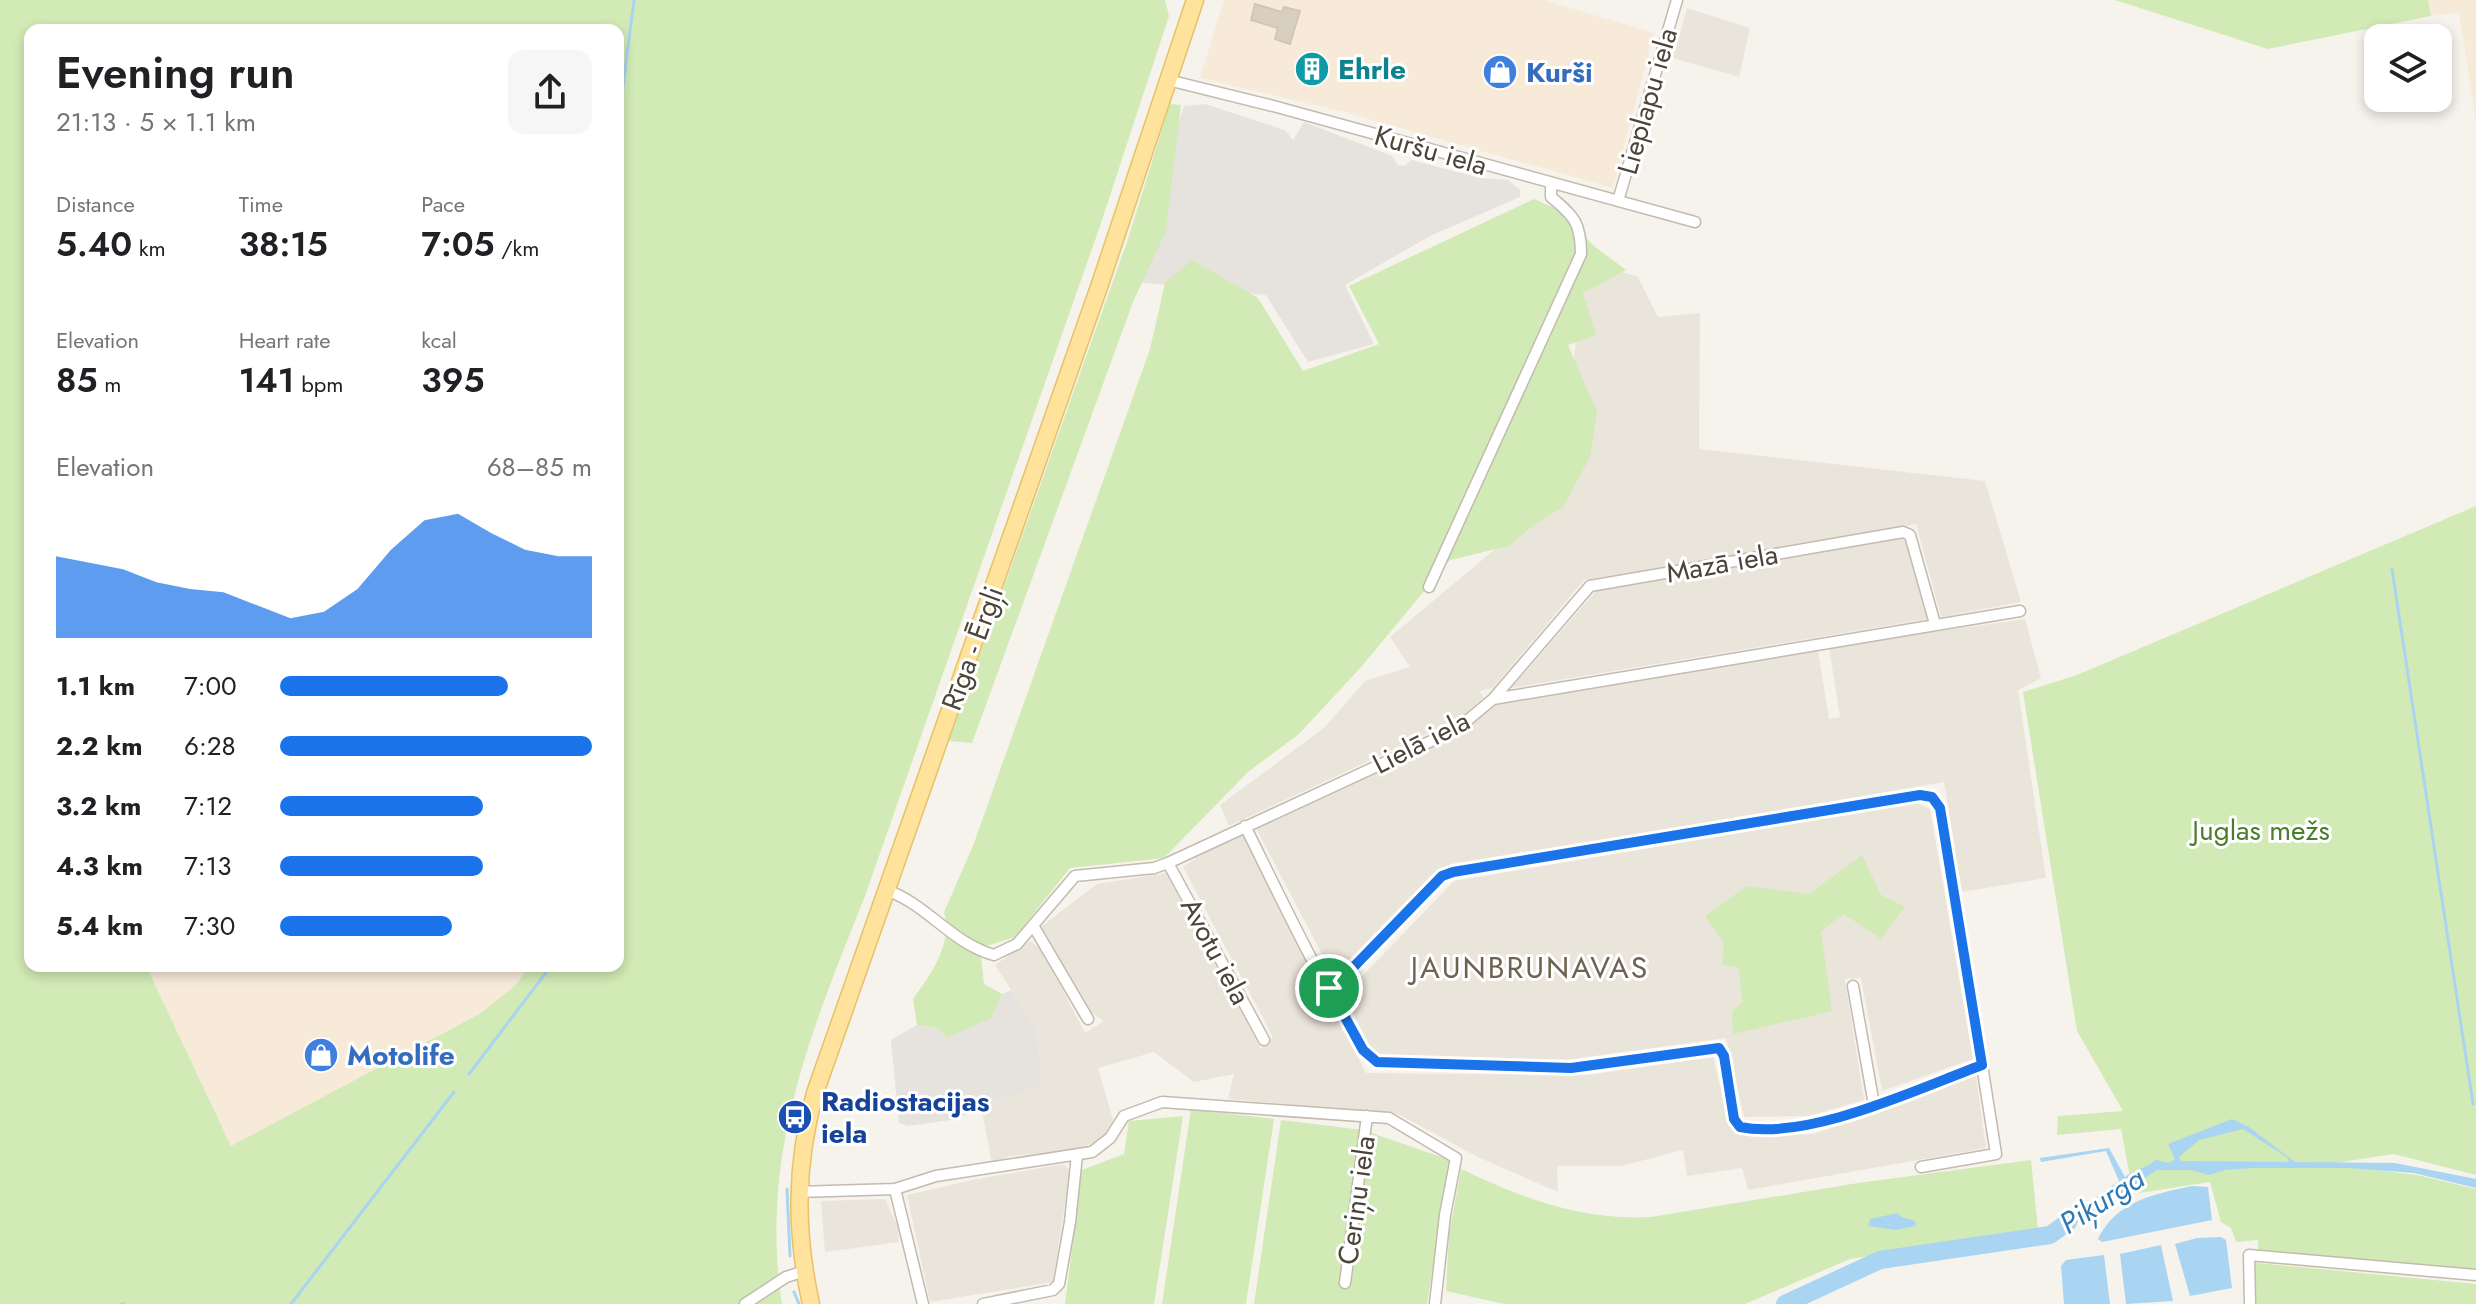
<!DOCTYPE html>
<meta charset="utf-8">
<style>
body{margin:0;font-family:Jost,sans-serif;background:#f6f6f6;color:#202124;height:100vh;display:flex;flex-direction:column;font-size:30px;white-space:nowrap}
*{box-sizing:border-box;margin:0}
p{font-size:26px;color:#757577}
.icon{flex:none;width:44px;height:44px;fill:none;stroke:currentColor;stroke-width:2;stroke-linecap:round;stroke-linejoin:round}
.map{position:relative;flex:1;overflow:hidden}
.details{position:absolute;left:24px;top:24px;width:600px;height:948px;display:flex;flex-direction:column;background:#fff;border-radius:16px;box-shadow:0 4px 12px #0003}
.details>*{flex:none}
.buttons{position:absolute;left:2364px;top:24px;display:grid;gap:16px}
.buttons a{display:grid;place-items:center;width:88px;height:88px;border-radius:16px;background:#fff;box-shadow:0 4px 12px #0003;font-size:40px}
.pin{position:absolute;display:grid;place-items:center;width:68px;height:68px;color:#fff;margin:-34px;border:4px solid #fff;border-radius:50%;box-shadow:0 2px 8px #0007}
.round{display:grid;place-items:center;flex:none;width:84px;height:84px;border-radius:16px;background:#f6f6f6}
.overview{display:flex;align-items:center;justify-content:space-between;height:136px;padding:0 32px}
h1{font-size:44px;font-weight:600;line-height:60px}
.figures{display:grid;grid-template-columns:repeat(3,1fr);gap:12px;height:136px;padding:8px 32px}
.figures div{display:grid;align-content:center}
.figures b{font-size:34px;font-weight:600}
.figures small{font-size:22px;font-weight:400}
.figures p{font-size:22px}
.chart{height:224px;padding:16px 32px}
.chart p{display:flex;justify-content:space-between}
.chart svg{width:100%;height:144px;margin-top:8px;fill:#1a73e8;opacity:.7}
ul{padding:0 32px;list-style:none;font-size:26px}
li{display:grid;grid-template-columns:128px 96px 1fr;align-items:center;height:60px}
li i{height:20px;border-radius:10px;background:#1a73e8}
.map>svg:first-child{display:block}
.residential{fill:#eae5da}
.commercial{fill:#f7ead8}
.industrial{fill:#e6e2dd}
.green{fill:#d2eab5;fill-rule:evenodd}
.water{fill:#a9d4f2;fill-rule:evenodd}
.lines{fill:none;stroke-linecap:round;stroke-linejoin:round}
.stream{stroke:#a9d4f2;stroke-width:3}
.river{stroke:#a9d4f2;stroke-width:18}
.building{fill:#d8cfc1;stroke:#d3c7b4;stroke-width:2}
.street-casing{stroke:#c2bbae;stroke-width:13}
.primary-casing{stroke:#e6c16a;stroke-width:19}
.street{stroke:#fff;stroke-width:10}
.primary{stroke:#ffe39c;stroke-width:16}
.route-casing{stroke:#fff;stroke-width:16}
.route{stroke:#1a73e8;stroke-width:10}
.labels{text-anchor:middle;stroke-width:6;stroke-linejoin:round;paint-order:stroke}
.culture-label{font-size:28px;font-weight:bold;fill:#0d838f;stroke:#fff;text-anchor:start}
.shop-label{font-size:28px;font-weight:bold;fill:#366cbe;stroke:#fff;text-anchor:start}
.street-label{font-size:28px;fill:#4b4439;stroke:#fff}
.park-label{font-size:28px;fill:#4a7f2a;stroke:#fff}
.transit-label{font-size:28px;font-weight:bold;fill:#164399;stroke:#fff;text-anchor:start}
.neighbourhood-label{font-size:30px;letter-spacing:2px;fill:#6e6250;stroke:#fff}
.water-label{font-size:30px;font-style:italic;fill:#2e7ab2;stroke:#fff}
</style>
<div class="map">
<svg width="2476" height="1304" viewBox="0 0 2476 1304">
<rect width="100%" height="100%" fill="#f6f3ec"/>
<path class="residential" d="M 1687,8 L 1750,28 L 1739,77 L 1673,58 Z
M 1596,264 L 1638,277 L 1658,317 L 1700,313 L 1699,449 L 1985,481 L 2021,602 L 1941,617 L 1916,524 L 1584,580 L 1493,688 L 1479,691 L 1484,697 L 1457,720 L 1229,826 L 1220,805 L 1324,728 L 1365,681 L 1410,667 L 1390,637 L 1562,493 L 1579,305 Z
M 1902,538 L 1907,543 L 1927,619 L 1511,688 L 1597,590 Z
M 2025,619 L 2041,678 L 2018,690 L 2046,878 L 1962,892 L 1944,782 L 1441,868 L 1334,977 L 1256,828 L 1472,725 L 1500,702 L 1818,650 L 1829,719 L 1840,717 L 1829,647 Z
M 1918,803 L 1930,809 L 1973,1059 L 1882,1091 L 1861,978 L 1845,979 L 1864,1100 L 1808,1116 L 1744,1117 L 1726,1038 L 1565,1060 L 1384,1056 L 1370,1047 L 1344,995 L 1454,881 Z
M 1243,835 L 1366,1073 L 1588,1075 L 1713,1057 L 1730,1126 L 1751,1136 L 1814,1134 L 1976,1075 L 1986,1148 L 1748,1190 L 1742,1168 L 1687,1176 L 1683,1150 L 1621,1166 L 1557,1166 L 1558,1192 L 1480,1158 L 1398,1114 L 1228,1099 L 1234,1074 L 1194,1082 L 1154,1052 L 1098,1068 L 1113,1120 L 1104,1137 L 1080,1149 L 1010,1156 L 992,1163 L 981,1106 L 1043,1086 L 1036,1028 L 995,965 L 1030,941 L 1042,950 L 1085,1033 L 1104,1021 L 1093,1014 L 1038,929 L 1097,884 L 1166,873 L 1261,1049 L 1273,1037 L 1183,867 L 1224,838 Z
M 1064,1164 L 1070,1171 L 1053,1282 L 930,1302 L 907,1195 L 972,1180 Z
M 885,1199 L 898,1227 L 899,1242 L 825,1252 L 821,1201 Z"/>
<path class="commercial" d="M 1224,0 L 1544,0 L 1654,33 L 1613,188 L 1344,112 L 1200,78 Z
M 2428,0 L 2476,0 L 2476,122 L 2459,12 L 2431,16 Z
M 153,966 L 529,966 L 517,985 L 481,1013 L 440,1034 L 445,1046 L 231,1146 L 148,970 Z"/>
<path class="industrial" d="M 1205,104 L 1285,130 L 1293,140 L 1304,122 L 1392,156 L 1398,165 L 1405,166 L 1411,160 L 1480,178 L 1508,180 L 1520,190 L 1520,197 L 1430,236 L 1345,285 L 1374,344 L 1308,362 L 1266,295 L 1125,281 L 1184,106 Z
M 1011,990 L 1036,1028 L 1043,1086 L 981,1106 L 958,1119 L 908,1126 L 899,1123 L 891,1040 L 917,1025 L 938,1028 L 947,1038 L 990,1018 L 1002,994 Z"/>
<path class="green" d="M 0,0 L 1165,0 L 1169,16 L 1100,226 L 865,896 C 811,1031 759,1155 782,1304 L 0,1304 ZM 30,30 L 618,30 L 618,966 L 529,966 L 516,985 L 481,1013 L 231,1146 L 148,970 L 153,966 L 30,966 Z
M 2115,0 L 2428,0 L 2431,16 L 2268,49 Z
M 1170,104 L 1181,105 L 1166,231 L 1133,302 L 972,743 L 949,741 L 1127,242 Z
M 1534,199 L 1561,211 L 1594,246 L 1626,270 L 1583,293 L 1596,335 L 1568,345 L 1597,412 L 1590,457 L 1563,507 L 1535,524 L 1509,546 L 1450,560 L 1362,666 L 1299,734 L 1248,772 L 1164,858 L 1070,868 L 1015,937 L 980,948 L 984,984 L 1002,994 L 991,1018 L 947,1038 L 938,1028 L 917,1025 L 913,999 C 931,974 953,944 944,912 L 973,846 L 1150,349 L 1165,283 L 1192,260 L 1258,298 L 1303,371 L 1379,344 L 1349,286 Z
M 2476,506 L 2476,1175 L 2394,1154 L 2328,1164 L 2417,1175 L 2476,1189 L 2476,1272 L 2258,1251 L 2258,1240 L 2236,1242 L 2231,1228 L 2221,1222 L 2210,1182 L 2133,1194 L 2121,1129 L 2057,1135 L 2058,1116 L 2123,1111 L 2077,1031 L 2023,692 L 2077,675 Z
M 1862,855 L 1881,895 L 1905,907 L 1881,939 L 1844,914 L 1821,931 L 1832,1011 L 1733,1034 L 1732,1012 L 1742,1002 L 1739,968 L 1722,964 L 1724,943 L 1705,916 L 1747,886 L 1809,894 Z
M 1191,1109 L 1274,1119 L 1246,1304 L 1162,1304 Z
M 1183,1116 L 1154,1304 L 1065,1304 L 1082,1170 L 1124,1154 L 1129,1121 Z
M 1281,1120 L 1363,1130 L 1450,1160 L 1427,1304 L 1254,1304 Z
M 2031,1160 L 2038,1229 L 1850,1259 L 1745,1304 L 1504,1304 L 1446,1291 L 1449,1235 L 1461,1169 C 1521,1198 1582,1221 1651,1217 L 1858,1183 Z
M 2257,1263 L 2476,1284 L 2476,1304 L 2254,1304 L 2253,1266 Z"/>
<path class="water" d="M 2232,1119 L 2249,1127 L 2295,1162 L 2395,1163 L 2476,1179 L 2476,1188 L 2414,1173 L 2349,1168 L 2253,1168 L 2225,1170 L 2209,1175 L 2191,1170 L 2157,1170 L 2050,1241 L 2049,1231 L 2119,1181 L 2106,1151 L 2041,1162 L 2040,1158 L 2109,1148 L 2125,1177 C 2135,1169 2145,1169 2156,1160 L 2169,1163 L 2175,1159 L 2168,1144 ZM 2243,1129 L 2288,1158 L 2289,1162 L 2181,1161 L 2179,1157 L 2199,1140 Z
M 2192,1186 L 2208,1187 L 2212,1220 L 2102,1242 L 2098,1239 C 2116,1201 2155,1194 2192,1186 Z
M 1898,1213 L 1901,1217 L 1915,1221 L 1916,1226 L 1895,1230 L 1868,1226 L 1870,1219 Z
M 2221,1237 L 2226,1240 L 2232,1288 L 2190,1296 L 2175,1244 L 2197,1238 Z
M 2161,1245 L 2173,1301 L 2126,1304 L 2120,1254 Z
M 2104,1255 L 2110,1304 L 2064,1304 L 2061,1266 L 2066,1260 Z"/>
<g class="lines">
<path class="stream" d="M 618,125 L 634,0
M 2392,569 L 2473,1104
M 469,1074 L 551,966
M 787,1189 L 790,1256
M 794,1292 L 799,1304
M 121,1304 L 124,1304
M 291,1304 L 454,1092"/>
<path class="river" d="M 1785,1304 L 1880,1260 L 2050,1235 L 2068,1222"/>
</g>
<path class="building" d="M 1255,4 L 1282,12 L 1284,7 L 1300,11 L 1290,44 L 1275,39 L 1278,28 L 1251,20 Z"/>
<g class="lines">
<g class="street-casing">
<path id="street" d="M 1168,80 L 1277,107 L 1695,222
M 1618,201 L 1677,0
M 1429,587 L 1581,254 C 1581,223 1574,216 1551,197 L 1551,183
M 1493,699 L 1590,586 L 1903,532 L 1910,535 L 1935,624
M 1245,826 C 1265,865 1350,1047 1377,1062 L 1571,1068 L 1719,1048 L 1724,1056 L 1734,1119 L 1740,1127 C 1808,1141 1917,1089 1982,1065 L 1940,808 L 1932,797 L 1920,795 L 1453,872 L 1442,876 L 1337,984 L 1329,988
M 1168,863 L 1264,1040
M 886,890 C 927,904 951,943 994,955 L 1017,944 L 1075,876 L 1154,868 L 1168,863 L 1457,729 L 1493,699 L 2020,611
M 1034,927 L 1088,1019
M 1853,986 L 1874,1105
M 1921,1167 L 1996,1154 L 1982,1065
M 895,1189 L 936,1176 L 1092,1152 L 1110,1138 L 1124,1116 L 1162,1102 L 1389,1118 L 1456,1158 L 1445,1215 L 1435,1304
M 797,1192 L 895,1189 L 923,1304
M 1345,1283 L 1367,1116
M 745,1304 L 786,1277 L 805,1271
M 983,1304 L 1053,1290 L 1059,1284 L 1070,1222 L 1077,1155
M 2250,1304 L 2249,1255 L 2476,1275"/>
</g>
<g class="primary-casing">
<path id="primary" d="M 811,1304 C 795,1231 795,1165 815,1093 L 1099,287 L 1195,0"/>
</g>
<use href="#street" class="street"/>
<use href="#primary" class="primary"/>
</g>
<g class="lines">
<g class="route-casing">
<path id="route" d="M 1920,795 L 1932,797 L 1940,808 L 1982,1065 C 1917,1089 1808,1141 1740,1127 L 1734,1119 L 1724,1056 L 1719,1048 L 1571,1068 L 1377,1062 L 1363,1050 L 1329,988 L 1337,984 L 1442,876 L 1453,872 Z"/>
</g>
<use href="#route" class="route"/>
</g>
<defs>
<g id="building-disc" transform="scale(1.8)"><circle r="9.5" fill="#0f9aa8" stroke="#fff"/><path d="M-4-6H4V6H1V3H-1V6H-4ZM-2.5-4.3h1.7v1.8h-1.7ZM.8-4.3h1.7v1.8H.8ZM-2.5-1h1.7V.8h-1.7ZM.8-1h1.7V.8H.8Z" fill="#fff"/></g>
<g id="shop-disc" transform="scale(1.8)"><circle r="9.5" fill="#3f7fe0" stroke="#fff"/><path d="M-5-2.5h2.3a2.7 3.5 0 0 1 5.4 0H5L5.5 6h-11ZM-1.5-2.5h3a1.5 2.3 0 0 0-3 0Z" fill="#fff"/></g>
<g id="bus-disc" transform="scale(1.8)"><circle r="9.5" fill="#1a4fb4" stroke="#fff"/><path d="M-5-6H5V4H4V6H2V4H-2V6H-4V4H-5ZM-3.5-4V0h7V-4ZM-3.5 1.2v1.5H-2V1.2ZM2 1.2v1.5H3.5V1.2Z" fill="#fff"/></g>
</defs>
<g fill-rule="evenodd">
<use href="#building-disc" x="1312" y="69"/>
<use href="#shop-disc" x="1500" y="72"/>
<use href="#shop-disc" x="321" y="1055"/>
<use href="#bus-disc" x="795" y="1117"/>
</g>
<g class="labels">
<g class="culture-label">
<text x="1338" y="79">Ehrle</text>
</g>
<g class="shop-label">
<text x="1526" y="82">Kurši</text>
<text x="347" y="1065">Motolife</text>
</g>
<g class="street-label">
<text transform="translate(1647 101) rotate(-74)" y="10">Lieplapu iela</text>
<text transform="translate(1431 150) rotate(16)" y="10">Kuršu iela</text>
<text transform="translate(1722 563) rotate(-10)" y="10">Mazā iela</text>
<text transform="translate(972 648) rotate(-70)" y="10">Rīga - Ērgļi</text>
<text transform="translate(1421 742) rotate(-27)" y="10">Lielā iela</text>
<text transform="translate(1216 951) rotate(62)" y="10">Avotu iela</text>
<text transform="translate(1356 1200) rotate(-82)" y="10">Ceriņu iela</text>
</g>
<g class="park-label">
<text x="2261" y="840">Juglas mežs</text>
</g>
<g class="transit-label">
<text x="821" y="1111">Radiostacijas<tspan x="821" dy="32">iela</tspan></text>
</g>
<g class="neighbourhood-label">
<text x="1530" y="978">JAUNBRUNAVAS</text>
</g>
<g class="water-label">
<text transform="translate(2102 1201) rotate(-33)" y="10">Piķurga</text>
</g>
</g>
</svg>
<div class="buttons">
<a><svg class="icon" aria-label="layers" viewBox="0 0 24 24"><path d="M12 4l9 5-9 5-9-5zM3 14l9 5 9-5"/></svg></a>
</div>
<div class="pin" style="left:1329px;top:988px;background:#1e9e55"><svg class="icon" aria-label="arrive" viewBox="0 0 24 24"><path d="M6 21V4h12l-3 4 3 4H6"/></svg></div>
<section class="details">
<div class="overview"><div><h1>Evening run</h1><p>21:13 · 5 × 1.1 km</p></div><a class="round"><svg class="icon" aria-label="share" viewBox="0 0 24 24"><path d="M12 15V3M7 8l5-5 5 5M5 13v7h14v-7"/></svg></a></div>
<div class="figures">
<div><p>Distance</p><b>5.40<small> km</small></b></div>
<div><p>Time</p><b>38:15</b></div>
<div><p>Pace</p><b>7:05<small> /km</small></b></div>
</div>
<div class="figures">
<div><p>Elevation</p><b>85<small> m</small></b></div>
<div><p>Heart rate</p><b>141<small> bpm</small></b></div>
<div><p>kcal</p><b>395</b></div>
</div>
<div class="chart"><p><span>Elevation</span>68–85 m</p>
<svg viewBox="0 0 160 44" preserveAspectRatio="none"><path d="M0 44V19L10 21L20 23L30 27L40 29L50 30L60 34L70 38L80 36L90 29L100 17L110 8L120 6L130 12L140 17L150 19L160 19V44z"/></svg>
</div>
<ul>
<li><b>1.1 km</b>7:00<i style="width:73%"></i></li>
<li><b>2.2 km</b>6:28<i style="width:100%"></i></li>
<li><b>3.2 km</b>7:12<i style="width:65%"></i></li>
<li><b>4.3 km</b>7:13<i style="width:65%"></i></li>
<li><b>5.4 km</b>7:30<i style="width:55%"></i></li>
</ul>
</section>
</div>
